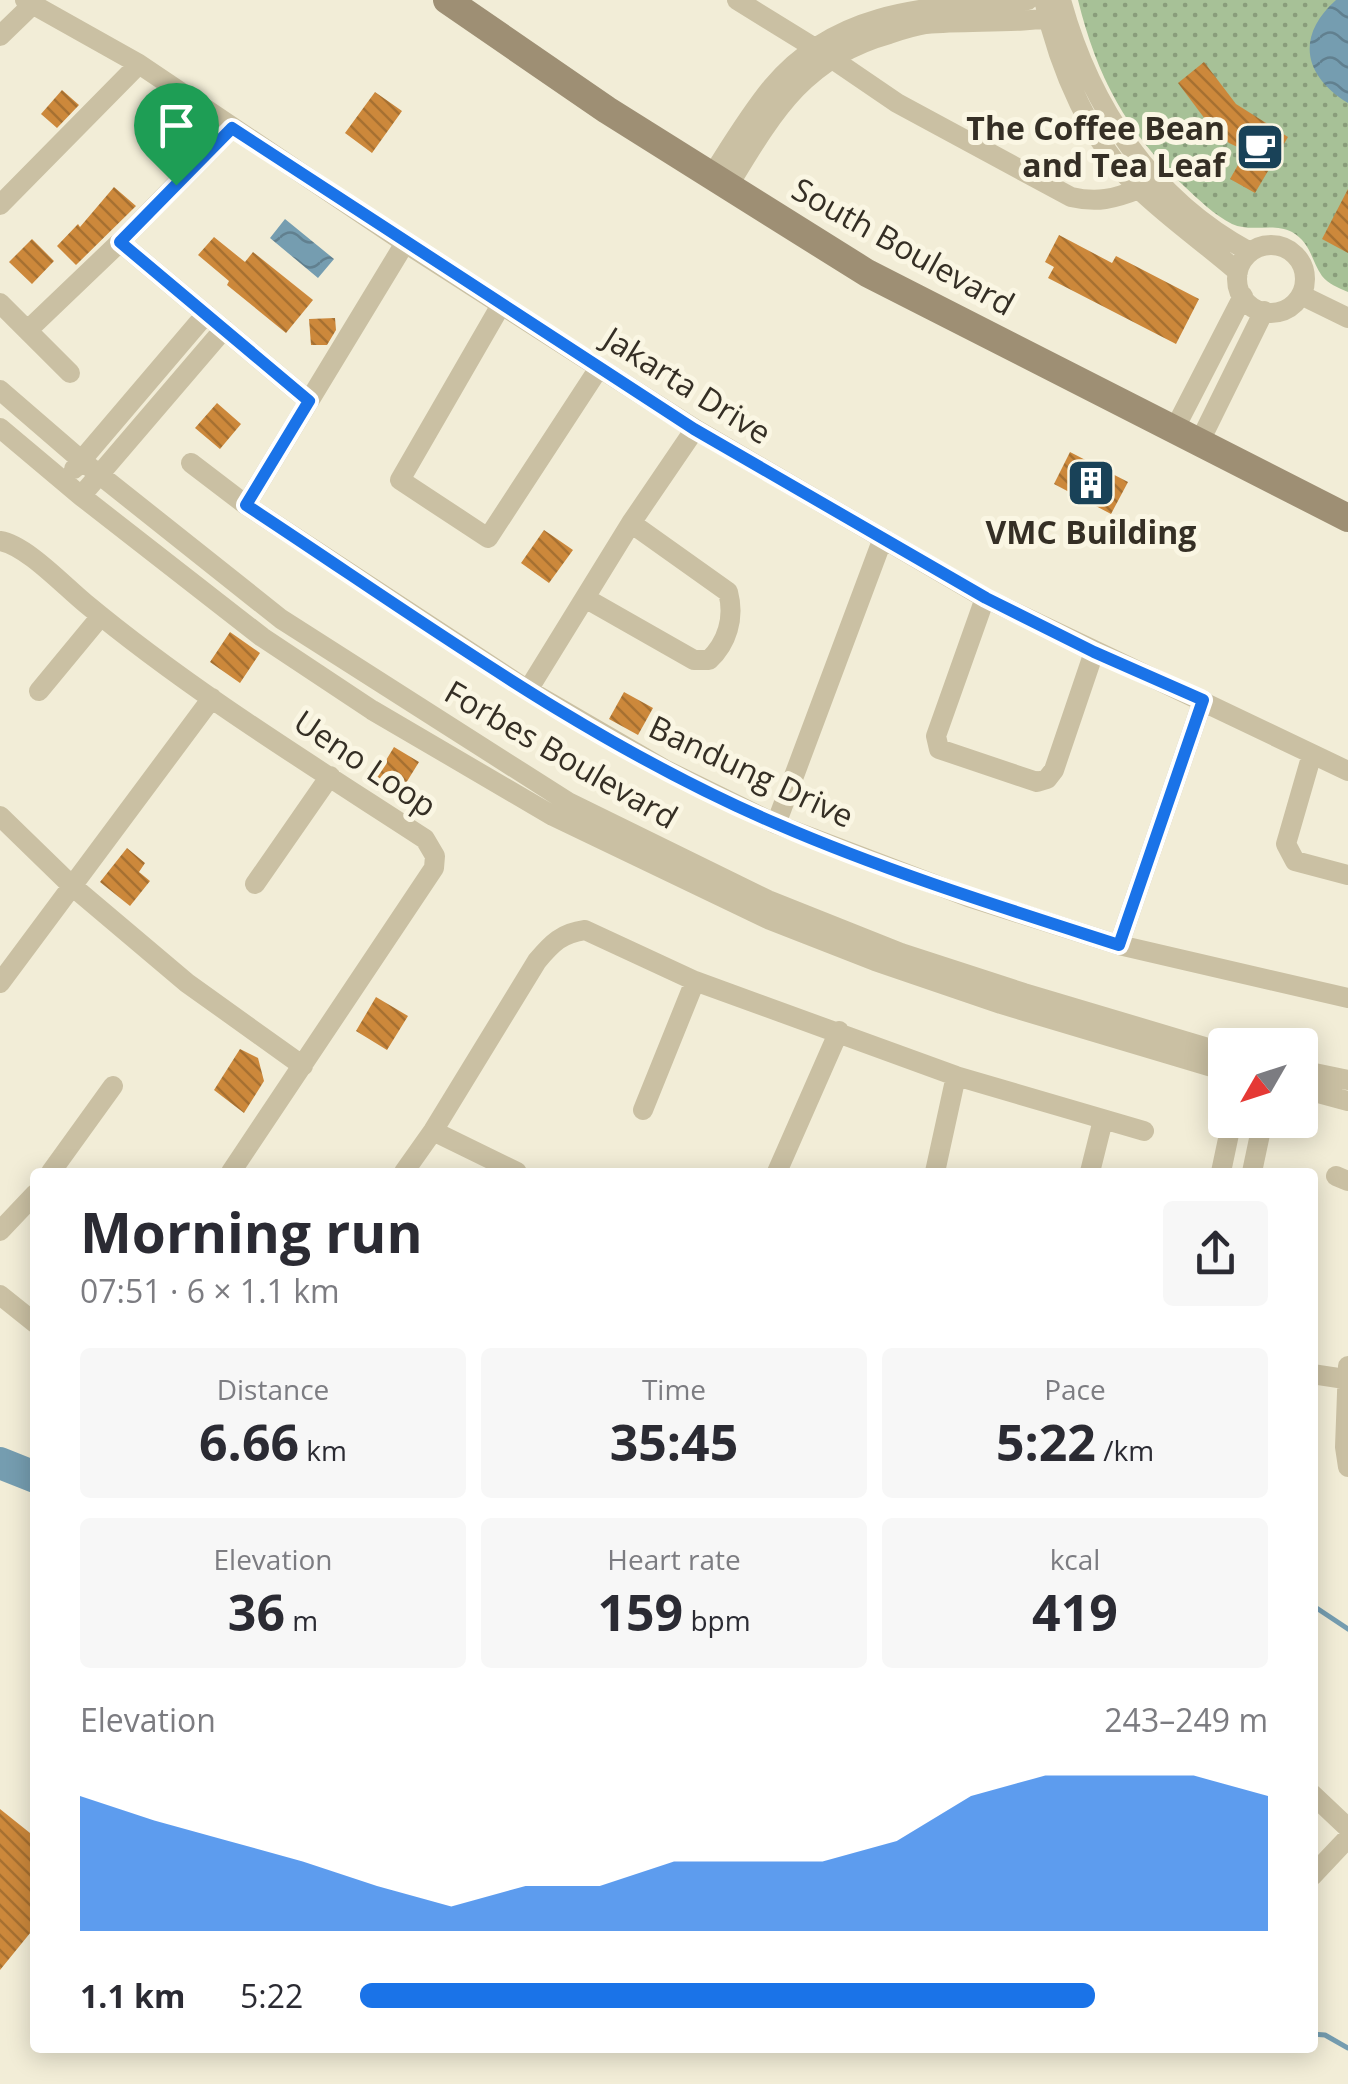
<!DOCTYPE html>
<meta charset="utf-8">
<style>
body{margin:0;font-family:"Open Sans",sans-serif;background:#f7f7f7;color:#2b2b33;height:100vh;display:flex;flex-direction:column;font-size:38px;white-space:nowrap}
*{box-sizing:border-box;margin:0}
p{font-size:32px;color:#7c7c81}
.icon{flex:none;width:55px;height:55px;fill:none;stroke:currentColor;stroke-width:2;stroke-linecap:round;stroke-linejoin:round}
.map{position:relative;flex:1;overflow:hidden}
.sheet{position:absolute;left:30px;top:1168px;width:1288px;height:885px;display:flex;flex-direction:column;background:#fff;border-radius:10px;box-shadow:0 5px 25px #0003}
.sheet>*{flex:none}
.needle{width:65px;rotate:231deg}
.controls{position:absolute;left:1208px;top:1028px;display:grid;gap:20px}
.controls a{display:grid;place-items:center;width:110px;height:110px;border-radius:10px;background:#fff;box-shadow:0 5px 25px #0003;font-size:50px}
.pin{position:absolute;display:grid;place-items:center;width:85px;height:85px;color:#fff;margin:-102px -42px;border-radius:50% 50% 50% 0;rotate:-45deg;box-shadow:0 0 10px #0007}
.pin .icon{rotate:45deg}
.round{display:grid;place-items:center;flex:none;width:105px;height:105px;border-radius:10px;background:#f7f7f7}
.headline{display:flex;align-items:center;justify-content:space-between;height:170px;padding:0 50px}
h1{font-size:55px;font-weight:700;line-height:75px}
.metrics{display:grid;grid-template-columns:repeat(3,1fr);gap:15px;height:170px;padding:10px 50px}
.metrics div{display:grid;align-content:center;border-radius:10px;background:#f7f7f7;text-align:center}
.metrics b{font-size:50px;font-weight:700}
.metrics small{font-size:28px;font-weight:400}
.metrics p{font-size:28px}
.chart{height:280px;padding:20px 50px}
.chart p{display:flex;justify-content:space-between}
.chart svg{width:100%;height:180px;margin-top:10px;fill:#1a73e8;opacity:.7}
ul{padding:0 50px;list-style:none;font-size:32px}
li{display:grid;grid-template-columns:160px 120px 1fr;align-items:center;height:75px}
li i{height:25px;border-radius:12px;background:#1a73e8}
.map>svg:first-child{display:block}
.park{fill:url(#park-dots)}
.water{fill:url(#water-waves)}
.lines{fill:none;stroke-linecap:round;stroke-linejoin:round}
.stream{stroke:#759db0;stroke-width:5}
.river{stroke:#759db0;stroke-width:32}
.building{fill:url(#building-back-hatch)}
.street{stroke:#cac0a3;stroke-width:20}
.secondary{stroke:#9e8f74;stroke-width:28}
.route-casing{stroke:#fff;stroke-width:20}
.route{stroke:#1a73e8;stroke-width:12}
.labels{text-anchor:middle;stroke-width:10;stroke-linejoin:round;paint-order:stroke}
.poi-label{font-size:32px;font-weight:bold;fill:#352f25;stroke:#faf6e3;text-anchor:end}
.street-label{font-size:32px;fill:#352f25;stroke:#faf6e3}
</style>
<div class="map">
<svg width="1348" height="2084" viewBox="0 0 1348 2084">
<defs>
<pattern id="park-dots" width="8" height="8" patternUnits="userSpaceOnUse" patternTransform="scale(2.5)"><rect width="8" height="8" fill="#a7c197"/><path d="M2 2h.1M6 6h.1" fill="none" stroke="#899d7b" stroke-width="1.8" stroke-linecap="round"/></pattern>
<pattern id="water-waves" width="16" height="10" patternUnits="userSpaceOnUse" patternTransform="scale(2.5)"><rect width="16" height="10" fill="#759db0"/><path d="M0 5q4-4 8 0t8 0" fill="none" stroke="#61808f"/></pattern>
<pattern id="building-back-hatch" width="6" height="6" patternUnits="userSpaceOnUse" patternTransform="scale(2.5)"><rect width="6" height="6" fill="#cc883b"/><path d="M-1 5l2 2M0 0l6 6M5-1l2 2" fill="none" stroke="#a67031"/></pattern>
</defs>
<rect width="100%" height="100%" fill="#f2edd7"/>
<path class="park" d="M 1078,0 L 1348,0 L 1348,292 C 1339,288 1328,284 1322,276 C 1311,260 1311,243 1292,232 C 1273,222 1252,233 1232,224 C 1214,215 1198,199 1184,186 C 1126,131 1097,77 1078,0 Z"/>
<path class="water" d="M 1336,0 L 1348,0 L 1348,103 C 1304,76 1295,37 1336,0 Z
M 285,219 L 334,259 L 318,278 L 270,238 Z"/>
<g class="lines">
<path class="stream" d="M 1312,1605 L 1348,1629
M 1312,2034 L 1325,2035 L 1348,2048"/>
<path class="river" d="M 0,1463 L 35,1477"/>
</g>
<path class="building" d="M 1204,62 L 1236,104 L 1288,137 L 1255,193 L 1230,179 L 1246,151 L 1229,143 L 1208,123 L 1178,83 Z
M 62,90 L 79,105 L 57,128 L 41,114 Z
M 375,92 L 402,111 L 372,153 L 345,133 Z
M 114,187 L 136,206 L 76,265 L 57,246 L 78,224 L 80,227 Z
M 1348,189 L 1348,253 L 1322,239 Z
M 1059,235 L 1112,263 L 1116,256 L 1199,299 L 1176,344 L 1048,278 L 1054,267 L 1045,262 Z
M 214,237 L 245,262 L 253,252 L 313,300 L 286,333 L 227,285 L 229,281 L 198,255 Z
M 32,239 L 54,261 L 32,284 L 9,262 Z
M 335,318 L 336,330 L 327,345 L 311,345 L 309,319 Z
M 217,403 L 241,424 L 220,449 L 195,428 Z
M 1070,452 L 1128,482 L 1111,514 L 1054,484 Z
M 544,530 L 573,550 L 549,583 L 521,563 Z
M 230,632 L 260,653 L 240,683 L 210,662 Z
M 624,692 L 653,708 L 638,735 L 609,719 Z
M 394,747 L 419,762 L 398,796 L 374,780 Z
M 127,848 L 145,863 L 139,872 L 150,881 L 130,906 L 100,882 Z
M 376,997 L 408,1016 L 387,1050 L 356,1031 Z
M 240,1049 L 258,1058 L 264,1081 L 244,1113 L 214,1090 Z
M 0,1809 L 35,1837 L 35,1927 L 0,1970 Z"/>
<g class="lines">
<path class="street" d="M 25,0 L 139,64 L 405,243 L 695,429 L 985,598 L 1348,771
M 737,0 L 831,58 L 897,103 L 1071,197 C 1097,203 1114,199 1139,189
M 1044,0 C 1059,69 1090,142 1142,192 C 1173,221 1207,245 1238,272
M 1061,0 C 1090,106 1151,199 1250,252
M 0,36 L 33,4
M 711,177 C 730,147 749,115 772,87 C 839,7 932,7 1028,0
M 727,188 C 771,116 802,58 889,34 C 901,30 914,26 926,24 C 972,20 1019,24 1065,16
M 0,205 L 139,64
M 120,242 L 309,401
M1237 279a34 34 0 1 1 68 0a34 34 0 1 1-68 0Z
M 1301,295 L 1348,318
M 0,303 L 70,373
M 501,305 L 400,480 L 488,538 L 599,368
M 28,330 L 120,242 L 232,127
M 0,390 L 81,460 L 281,619 L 568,802 L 768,900 L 901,953 L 1024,993 L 1225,1053
M 0,428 L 81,496 L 262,637 L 372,710 L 553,816 L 770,920 L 875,961 L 1001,1004 L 1225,1071
M 1174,430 L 1243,296
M 1199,443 L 1264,311
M 191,463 L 246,505 L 528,690 L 664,769 L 776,824 L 968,897 L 1119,945 L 1348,998
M 74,469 L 206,314
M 81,496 L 224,329
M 246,505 L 405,243
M 0,541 C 26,545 64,586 85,603 C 191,691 310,764 425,839 L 435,856 L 434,868 L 231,1172
M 585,598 L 694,660 L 709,660 C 727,643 735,618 728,592 L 631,523
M 985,598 L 936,736 L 939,749 L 1037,782 L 1047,779 L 1054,770 L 1094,652
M 528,690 L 631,523 L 695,429
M 39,691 L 101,616
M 1312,754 L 1286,844 L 1295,861 L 1348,875
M 0,816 L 71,885 L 187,983 L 303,1066
M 776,824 L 883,538
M 255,884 L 330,776
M 1119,945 L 1203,700
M 0,983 L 212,698
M 1300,1070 L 1348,1080
M 1300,1088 L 1348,1101
M 643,1110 L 695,981
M 433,1131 L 517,1172
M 51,1172 L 113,1086
M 404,1172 L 433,1131 L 537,961 C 552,943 562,933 585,930 L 695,981 L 956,1076 L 1144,1131
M 777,1172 L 839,1031
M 935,1172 L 956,1076
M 1090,1172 L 1103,1120
M 1221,1172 L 1232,1120
M 1252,1172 L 1263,1120
M 1336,1176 L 1348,1181
M 0,1231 L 35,1194
M 0,1295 L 35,1323
M 1348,1366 L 1345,1447 L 1348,1467
M 1312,1374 L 1345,1379
M 1312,1794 L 1348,1828
M 1312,1876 L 1348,1838"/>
<path class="secondary" d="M 447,0 L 607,110 L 867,273 L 1348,518"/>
</g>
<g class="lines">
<g class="route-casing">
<path id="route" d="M 232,128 L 694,429 L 986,598 L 1094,652 L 1203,700 L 1119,945 C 1004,908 888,872 777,824 C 587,743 417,617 246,505 L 309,401 L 120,242 Z"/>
</g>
<use href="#route" class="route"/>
</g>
<defs>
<g id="cafe-square" transform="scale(2.5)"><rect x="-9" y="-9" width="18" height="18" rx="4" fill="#194258" stroke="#faf6e3"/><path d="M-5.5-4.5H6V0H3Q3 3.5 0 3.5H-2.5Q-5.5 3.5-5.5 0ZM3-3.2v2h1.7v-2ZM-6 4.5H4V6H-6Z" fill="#fff"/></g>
<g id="building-square" transform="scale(2.5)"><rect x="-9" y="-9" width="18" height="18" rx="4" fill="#194258" stroke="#faf6e3"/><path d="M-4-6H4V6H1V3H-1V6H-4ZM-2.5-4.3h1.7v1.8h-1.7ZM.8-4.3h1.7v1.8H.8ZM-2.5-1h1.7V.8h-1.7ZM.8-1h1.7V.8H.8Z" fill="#fff"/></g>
</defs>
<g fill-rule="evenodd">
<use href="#cafe-square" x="1260" y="147"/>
<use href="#building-square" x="1091" y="483"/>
</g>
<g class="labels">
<g class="poi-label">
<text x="1225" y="140">The Coffee Bean<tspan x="1225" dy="37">and Tea Leaf</tspan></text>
<text x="1091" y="544" text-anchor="middle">VMC Building</text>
</g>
<g class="street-label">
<text transform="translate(903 247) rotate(29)" y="11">South Boulevard</text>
<text transform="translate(687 386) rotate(32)" y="11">Jakarta Drive</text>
<text transform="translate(561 755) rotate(30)" y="11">Forbes Boulevard</text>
<text transform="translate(365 764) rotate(34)" y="11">Ueno Loop</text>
<text transform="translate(751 772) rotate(25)" y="11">Bandung Drive</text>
</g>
</g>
</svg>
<div class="controls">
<a><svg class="needle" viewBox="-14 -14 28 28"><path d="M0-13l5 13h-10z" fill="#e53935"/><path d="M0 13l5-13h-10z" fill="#7c7c81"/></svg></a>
</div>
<div class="pin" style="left:176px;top:185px;background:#1e9e55"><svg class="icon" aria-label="arrive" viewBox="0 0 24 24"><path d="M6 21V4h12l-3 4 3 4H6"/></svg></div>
<section class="sheet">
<div class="headline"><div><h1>Morning run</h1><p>07:51 · 6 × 1.1 km</p></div><a class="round"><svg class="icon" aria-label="share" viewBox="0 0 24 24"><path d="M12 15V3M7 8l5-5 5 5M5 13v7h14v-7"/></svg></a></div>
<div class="metrics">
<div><p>Distance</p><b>6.66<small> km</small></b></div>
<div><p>Time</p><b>35:45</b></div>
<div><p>Pace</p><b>5:22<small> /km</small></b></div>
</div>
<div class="metrics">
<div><p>Elevation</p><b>36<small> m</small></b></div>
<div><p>Heart rate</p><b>159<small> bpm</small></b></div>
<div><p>kcal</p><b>419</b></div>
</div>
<div class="chart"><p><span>Elevation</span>243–249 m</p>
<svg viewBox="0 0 160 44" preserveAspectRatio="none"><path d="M0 44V11L10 17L20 22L30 27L40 33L50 38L60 33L70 33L80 27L90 27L100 27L110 22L120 11L130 6L140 6L150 6L160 11V44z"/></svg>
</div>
<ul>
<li><b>1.1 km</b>5:22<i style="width:81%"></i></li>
</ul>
</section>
</div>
